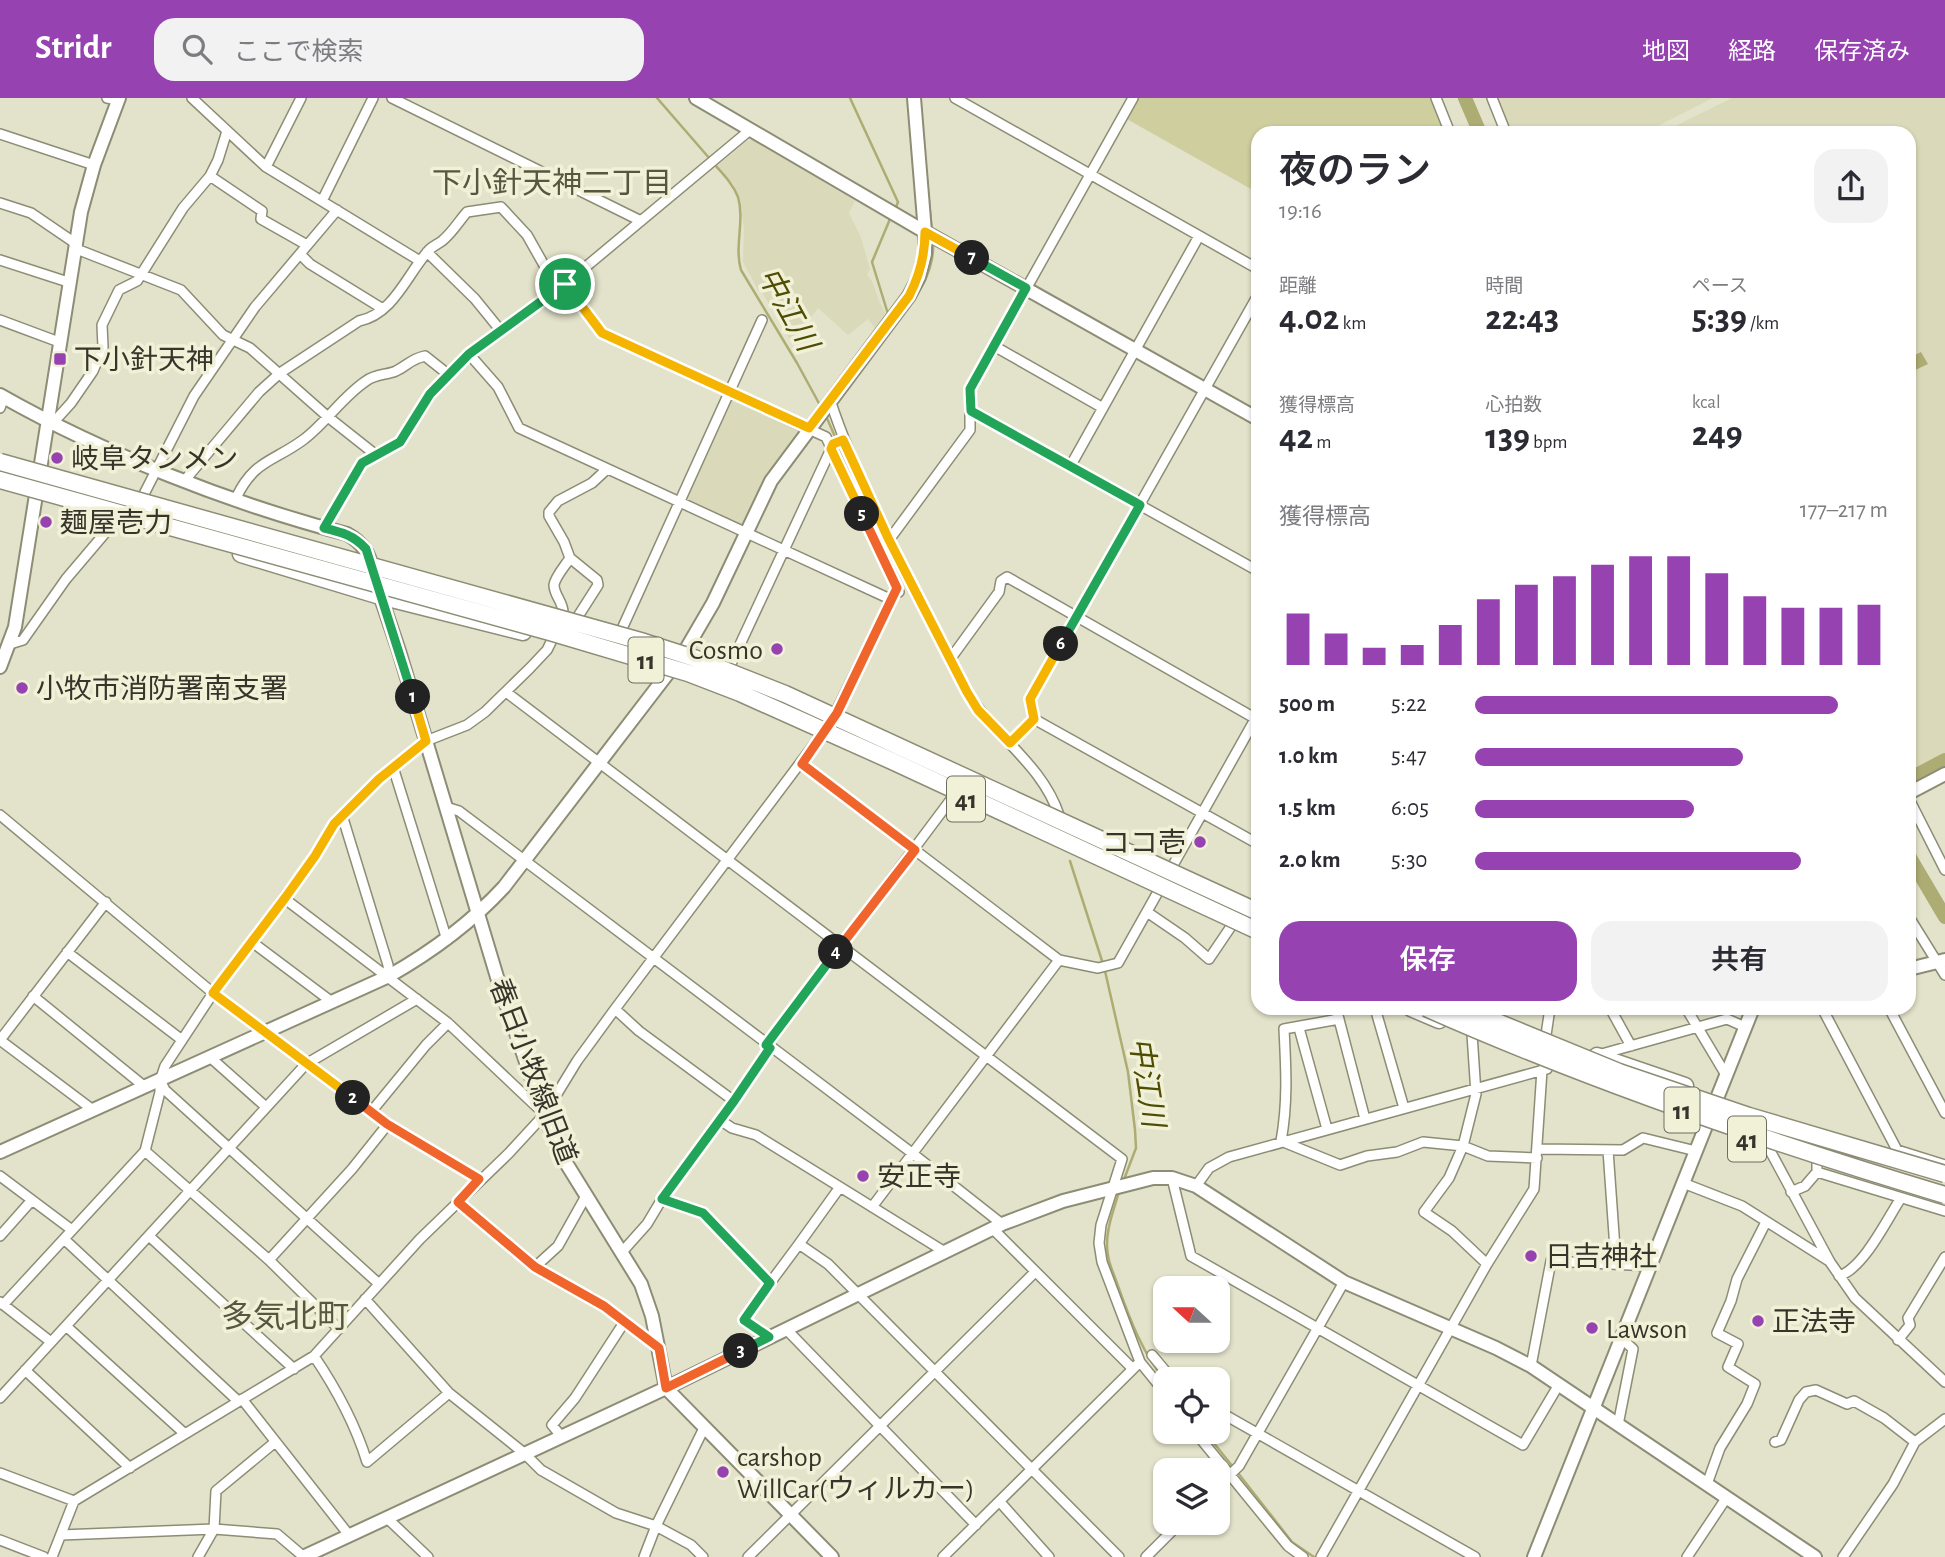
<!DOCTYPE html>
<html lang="ja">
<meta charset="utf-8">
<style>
body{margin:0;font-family:"Alegreya Sans","Noto Sans JP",sans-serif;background:#f2f2f3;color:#2b2b33;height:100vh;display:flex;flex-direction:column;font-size:26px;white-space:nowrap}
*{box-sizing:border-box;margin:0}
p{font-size:23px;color:#7c7c81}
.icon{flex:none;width:38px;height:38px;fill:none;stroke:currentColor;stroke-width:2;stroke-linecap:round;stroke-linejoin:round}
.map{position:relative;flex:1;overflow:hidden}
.side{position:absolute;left:1251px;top:28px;width:665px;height:889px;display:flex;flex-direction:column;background:#fff;border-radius:21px;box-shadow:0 2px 5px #0004}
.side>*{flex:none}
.needle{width:46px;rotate:291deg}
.buttons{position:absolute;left:1153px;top:1178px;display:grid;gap:14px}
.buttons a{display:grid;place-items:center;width:77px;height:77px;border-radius:14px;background:#fff;box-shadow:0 2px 5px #0004;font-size:35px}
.pin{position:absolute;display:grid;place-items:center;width:60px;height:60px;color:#fff;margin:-30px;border:4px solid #fff;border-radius:50%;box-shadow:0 2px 7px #0007}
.km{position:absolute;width:35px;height:35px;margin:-18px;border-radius:50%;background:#222;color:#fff;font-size:19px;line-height:35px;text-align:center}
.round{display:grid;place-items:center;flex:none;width:74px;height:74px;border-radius:21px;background:#f2f2f3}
.headline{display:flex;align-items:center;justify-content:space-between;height:119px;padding:0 28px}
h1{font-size:38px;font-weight:600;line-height:52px}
.metrics{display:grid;grid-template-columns:repeat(3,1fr);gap:10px;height:119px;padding:7px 28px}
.metrics div{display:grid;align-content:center}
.metrics b{font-size:35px;font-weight:600}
.metrics small{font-size:19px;font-weight:400}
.metrics p{font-size:19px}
.chart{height:196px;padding:14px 28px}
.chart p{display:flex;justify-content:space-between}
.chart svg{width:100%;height:126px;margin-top:7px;stroke:#9642b0;stroke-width:6}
.cta{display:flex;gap:14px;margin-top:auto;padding:14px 28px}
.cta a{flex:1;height:80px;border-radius:21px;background:#9642b0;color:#fff;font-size:28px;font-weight:600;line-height:80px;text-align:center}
.cta a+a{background:#f2f2f3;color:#2b2b33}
ul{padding:0 28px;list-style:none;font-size:23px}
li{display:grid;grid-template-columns:112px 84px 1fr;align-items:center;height:52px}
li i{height:18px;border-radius:9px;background:#9642b0}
header{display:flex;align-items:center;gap:42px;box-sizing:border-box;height:98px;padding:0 35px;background:#9642b0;color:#fff}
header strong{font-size:33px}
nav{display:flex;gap:38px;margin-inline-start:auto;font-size:24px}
.search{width:490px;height:63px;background:#f2f2f3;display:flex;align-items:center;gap:18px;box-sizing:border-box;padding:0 24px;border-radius:21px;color:#7c7c81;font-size:26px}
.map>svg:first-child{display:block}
.built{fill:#dadaba}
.green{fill:#cece9f}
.water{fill:#adac73}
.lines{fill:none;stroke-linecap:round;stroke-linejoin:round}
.stream{stroke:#adac73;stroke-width:2.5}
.river{stroke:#adac73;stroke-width:14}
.street-casing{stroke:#8d8d76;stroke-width:12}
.secondary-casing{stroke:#8d8d76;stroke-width:16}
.highway-casing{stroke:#8d8d76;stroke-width:19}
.street{stroke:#fff;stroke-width:9}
.secondary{stroke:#fff;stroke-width:12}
.highway{stroke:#fff;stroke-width:16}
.highway-bridge-casing{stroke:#8d8d76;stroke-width:19;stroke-linecap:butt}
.highway-bridge{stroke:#fff;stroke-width:16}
.split-1-casing{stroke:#fff;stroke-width:14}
.split-2-casing{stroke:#fff;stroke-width:14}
.split-3-casing{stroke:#fff;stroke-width:14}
.split-4-casing{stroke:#fff;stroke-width:14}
.split-5-casing{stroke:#fff;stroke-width:14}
.split-6-casing{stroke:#fff;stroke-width:14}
.split-7-casing{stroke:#fff;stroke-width:14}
.split-8-casing{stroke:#fff;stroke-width:14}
.split-1{stroke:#22a559;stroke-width:9}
.split-2{stroke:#f5b400;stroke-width:9}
.split-3{stroke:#f0652b;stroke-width:9}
.split-4{stroke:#22a559;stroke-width:9}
.split-5{stroke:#f0652b;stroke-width:9}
.split-6{stroke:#f5b400;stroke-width:9}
.split-7{stroke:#22a559;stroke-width:9}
.split-8{stroke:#f5b400;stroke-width:9}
.poi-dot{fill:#9642b0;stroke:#f1f1d8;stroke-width:2.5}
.labels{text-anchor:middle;stroke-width:7;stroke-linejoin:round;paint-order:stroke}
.shield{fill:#f1f1d8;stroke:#6d6d60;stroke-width:2}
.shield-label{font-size:26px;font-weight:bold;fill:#35352c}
.poi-label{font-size:28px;fill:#35352c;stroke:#f1f1d8;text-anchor:start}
.street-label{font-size:28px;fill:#35352c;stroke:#f1f1d8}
.neighbourhood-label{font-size:30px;fill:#575741;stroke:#f1f1d8}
.water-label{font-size:30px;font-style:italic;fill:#4f4c03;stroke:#f1f1d8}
.quarter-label{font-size:32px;fill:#575741;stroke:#f1f1d8}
</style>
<header>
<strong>Stridr</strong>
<div class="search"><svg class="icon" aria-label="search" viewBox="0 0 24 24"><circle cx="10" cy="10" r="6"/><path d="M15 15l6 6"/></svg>ここで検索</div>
<nav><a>地図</a><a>経路</a><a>保存済み</a></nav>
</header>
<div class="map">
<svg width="1945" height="1459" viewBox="0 0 1945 1459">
<rect width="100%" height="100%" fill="#e3e3cb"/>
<path class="built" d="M 1494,0 L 1713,0 L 1644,35 L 1508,35 Z
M 1732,0 L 1945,0 L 1945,667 L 1909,685 L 1909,35 L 1661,35 Z
M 753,42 L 855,103 L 849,115 L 861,139 L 870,171 L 867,177 L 872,183 L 880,205 L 888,220 L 877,233 L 868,221 L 848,237 L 818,210 L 792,245 L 760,191 L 758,192 L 743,164 L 744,131 L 740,101 L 734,87 L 717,68 L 747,43 Z
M 733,300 L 799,331 L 800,334 L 743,428 L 740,429 L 685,403 L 684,401 L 729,301 Z"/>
<path class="green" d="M 1137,0 L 1433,0 L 1447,35 L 1258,35 L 1258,95 L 1125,20 Z"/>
<path class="water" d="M 1921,254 L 1928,266 L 1909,275 L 1909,260 Z"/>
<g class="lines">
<path class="stream" d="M 657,0 L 710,61
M 850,0 L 898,104 L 896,109
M 714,66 C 723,76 733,86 738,99 C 745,122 734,149 741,172 L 797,265 L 821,309
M 926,71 L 932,134
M 888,216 L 872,164 L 890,121
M 898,222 C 916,200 935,174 933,144
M 826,318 L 836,341
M 838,347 L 877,432 L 962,595 L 973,613 L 1028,672
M 1070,763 L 1103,866
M 1105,873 L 1128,974 L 1135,1032 L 1136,1050 L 1123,1084
M 1119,1094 C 1113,1114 1104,1136 1108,1157 C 1109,1167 1115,1178 1118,1188 C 1130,1222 1143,1256 1166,1284
M 1205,1334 L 1233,1369
M 1238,1375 L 1292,1444 L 1314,1459
M 1688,1449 L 1718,1405"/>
<path class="river" d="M 1465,0 L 1480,35
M 1909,681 L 1945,662
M 1909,758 L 1945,819"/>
<g class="street-casing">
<path id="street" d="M 107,0 L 118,2
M 192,0 L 266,69 L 420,163
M 392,0 L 641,123
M 955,0 L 1258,171
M 1436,0 L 1450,35
M 1492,0 L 1506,35
M 0,36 L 94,67
M 266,69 L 301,0
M 210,78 L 262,113 L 261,121 L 307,147
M 322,103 L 373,0
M 0,105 L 31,115 L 75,145 L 79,152 L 181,192 L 223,237 L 250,250 L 328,319 L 376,357
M 427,154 L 475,201 L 501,233
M 300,156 L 310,166 L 383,211
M 0,162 L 68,184
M 565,186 L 602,235 L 826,339 L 899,494
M 1258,197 L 1030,601 L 1034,621 L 1258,746
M 0,222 L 59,244
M 994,248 L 1103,310
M 469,256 L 498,289 L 519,330 L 890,501
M 830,302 C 864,404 920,498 967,594 C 995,639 1042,666 1059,717
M 0,310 L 4,299
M 971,313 L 1258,473
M 52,326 L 71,305 L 93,273 L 103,249 L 102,227 L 119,192 L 137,183 L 183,110 L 210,78 L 218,62 L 227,33
M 1071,367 L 1199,138
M 185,382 L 259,294 L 280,275 L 359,223 C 394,216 407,176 429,152 C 433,148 438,146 442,143 C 452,135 459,123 467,114 L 501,109 L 527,137 L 558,192
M 142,400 L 194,298 L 255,209 L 337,112
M 236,400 C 254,362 273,364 303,342 C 326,325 342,299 366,283 C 375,276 387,277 396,273 C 408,267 411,261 425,258 L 449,277
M 324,430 L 362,365 L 400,344 L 431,296 L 469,256 L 558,192 L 750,32
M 889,442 L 970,332 L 970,291 L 1133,0
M 563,516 C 564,504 554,498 554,487 C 555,479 565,468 570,460
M 577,520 L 598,487 L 597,482 L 570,460 L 564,444 L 549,418 L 549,414 L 558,403 L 592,385 L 607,371
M 621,533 L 762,222
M 10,546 L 23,542 L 66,481 L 111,428 L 114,420
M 951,560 L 999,494 L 1001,483 L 1007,479 L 1258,622
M 730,568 L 831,351 L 833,347 L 843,342
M 506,594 L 1122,1061 L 1101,1127 L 1099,1145 L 1102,1164 L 1140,1264 L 1166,1296
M 833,620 L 897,490
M 1010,645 L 1034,621
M 802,666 L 1059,862 L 1098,870 L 1118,865 L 1258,616
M 393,669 L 447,842
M 1909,701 L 1945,772
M 446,709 L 459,713 L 912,1055 L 1002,1126
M 0,717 L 213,895 L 265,935 L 388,1026 L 479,1081
M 342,717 L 388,867 L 389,878
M 285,801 L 448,925 L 539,1011
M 1147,814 L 1185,840 L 1209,861 L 1232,827
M 1909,819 L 1945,877
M 252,844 L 332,904
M 67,854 L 182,942
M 33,898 L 145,989
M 1336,910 L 1365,1021
M 1375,910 L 1404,1010
M 1610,910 L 1631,948
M 1686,910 L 1726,977
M 1822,910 L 1897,1052 L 1895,1057
M 1889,910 L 1945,1015
M 615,911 L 639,933 L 734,1003
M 1299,930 L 1327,1031
M 1472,936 L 1476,996 L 1463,1048 L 1449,1080 L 1424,1114 L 1452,1133 L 1487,1166
M 1546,937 L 1550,910
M 0,942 L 106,804
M 0,942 L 93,1012
M 767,947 L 955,696
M 1598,957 L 1727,921 L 1745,929
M 211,960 L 266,1009
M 161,984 L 165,992 L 378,1185
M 371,1014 L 426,947 L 448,925
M 720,1022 L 732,1030 L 756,1037 L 945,1154
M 1285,1042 L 1286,1045 L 1340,1067 L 1367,1058 L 1397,1054 L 1423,1044 L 1463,1048 L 1488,1058 L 1537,1060
M 1281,1043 C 1288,1005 1286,970 1284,931 L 1339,921
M 1767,1047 L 1830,1164 L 1855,1200 L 1945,1284
M 1538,1051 L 1623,1052 L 1643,1040 L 1696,1053
M 1608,1052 L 1616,1165
M 1897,1052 L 1945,1067
M 145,1053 L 269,1162 L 339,1231
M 1817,1063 L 1817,1074 L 1945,1113
M 0,1078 L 72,1132
M 1172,1080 L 1191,1158 L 1523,1347 L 1558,1288
M 1683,1085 L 1742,1108 L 1829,1163
M 1196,1088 L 1209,1070 L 1229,1059 L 1547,971
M 1791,1094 L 1805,1088 L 1817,1074
M 662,1101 L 703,1115 L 770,1185 L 799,1146 L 828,1166 L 1119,1459
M 459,1104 L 535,1169 L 604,1208 L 659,1250
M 872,1109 L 1059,862
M 993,1131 L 1133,1271
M 0,1138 L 32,1102
M 149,1138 L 294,1271
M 64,1141 L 238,1303
M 799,1146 L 840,1089
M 622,1154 L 647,1126 L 662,1101 L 734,1003 L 770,950
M 269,1162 L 352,1071 L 388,1026
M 535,1169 L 558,1148 L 586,1098
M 1839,1178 C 1864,1170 1887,1121 1901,1100
M 365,1201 L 449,1295 L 524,1355 L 541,1372 L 616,1415 L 656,1428 L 691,1447 L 703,1459
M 0,1204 L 51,1244
M 3,1207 L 145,1053 L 160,994 L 160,983 L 165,968 L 213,895 L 315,758 L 334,726 L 379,681 L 426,643 L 467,627 L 485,614 L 530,570 L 547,552 L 552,542
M 66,1228 L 185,1336
M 786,1231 L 976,1427
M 769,1239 L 744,1222 L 770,1185
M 1898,1242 L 1910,1227 L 1908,1220 L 1945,1159
M 1152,1257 L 1172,1281
M 314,1258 C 337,1292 355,1325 367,1364 L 449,1295
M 1531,1268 L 1551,1163 L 1650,1168
M 25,1272 L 130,1370
M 0,1300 L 306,966 L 417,901
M 242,1301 L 349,1437
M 1218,1313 L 1475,1459
M 1618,1327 L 1633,1251 L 1621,1240
M 1195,1334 L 1288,1448 L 1303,1459
M 561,1338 L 552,1327 L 575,1300 L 625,1223
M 1775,1344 L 1781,1342 L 1799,1302 L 1806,1294 L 1816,1292 L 1847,1306 L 1854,1303 L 1884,1320 L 1915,1344
M 0,1375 L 74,1403
M 1707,1386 L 1720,1350 L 1747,1306 L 1755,1286 L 1728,1269 L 1738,1246 L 1717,1235 L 1731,1203 L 1737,1181 L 1766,1124
M 1218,1388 L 1239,1368 L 1344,1184
M 1000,1404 L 1049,1459
M 387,1420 L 428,1459
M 61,1437 L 214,1431 L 277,1436 L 304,1459
M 0,1442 L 44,1459
M 52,1459 L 74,1403 L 314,1258 L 420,1141 L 509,1055 L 544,1017 L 577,963 L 615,911 L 825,632
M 198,1459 L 214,1431 L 216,1393 L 274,1345
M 644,1459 L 656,1428 L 704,1330
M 748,1459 L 1035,1174
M 943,1459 L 1140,1264
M 1146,1459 L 1181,1424
M 1321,1459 L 1487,1166 L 1534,1091 L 1542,972
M 1687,1459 L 1727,1399
M 1843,1459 L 1893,1386 L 1915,1344 L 1945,1321"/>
</g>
<g class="secondary-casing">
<path id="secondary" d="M 696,0 L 927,135 L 1258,321
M 0,297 C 102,355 232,406 347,436 C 363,445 369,455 373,473
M 378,491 L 399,553 L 497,879 L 544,1017 L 563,1060 L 641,1186 L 652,1218 L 666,1290 L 832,1459
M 0,569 L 15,529 L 81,114 L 94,67 L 119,0
M 1909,695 L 1945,676
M 1909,871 L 1945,862
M 0,1054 L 389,878 C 433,853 470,826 504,789 L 685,553 L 713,505 L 771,383 L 909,198 L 919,179 L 925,156 L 925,134 L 914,0
M 303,1459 L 666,1290 L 1002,1126 L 1063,1103 L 1153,1080 L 1172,1080 L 1196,1088 L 1344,1184 L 1496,1250 L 1531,1268 L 1815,1459
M 1534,1459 L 1753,910"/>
</g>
<g class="highway-casing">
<path id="highway" d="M 241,456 L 380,498 L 523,534
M 1053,730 L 1086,744
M 1411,910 L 1439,922
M 1597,958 L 1685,988"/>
</g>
<use href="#street" class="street"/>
<use href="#secondary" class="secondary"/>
<use href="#highway" class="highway"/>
<g class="highway-bridge-casing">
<path id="highway-bridge" d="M 0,364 L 644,544 L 694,560 L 785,596 L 1258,814
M 0,382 L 550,534 L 688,575 L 740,595 L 892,663 L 1258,833
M 1426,910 C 1595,985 1768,1044 1945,1097
M 1463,910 L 1619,974 L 1749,1018 L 1945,1076"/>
</g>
<use href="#highway-bridge" class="highway-bridge"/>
</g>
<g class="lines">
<g class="split-1-casing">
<path id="split-1" d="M 413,599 L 366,451 C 354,437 341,434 324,430 L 362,365 L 400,344 L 430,296 L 469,256 L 565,186"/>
</g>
<g class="split-2-casing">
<path id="split-2" d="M 353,1000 L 213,895 L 285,800 L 315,758 L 334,726 L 379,681 L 426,643 L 413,599"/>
</g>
<g class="split-3-casing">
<path id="split-3" d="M 353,1000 L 387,1026 L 479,1081 L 458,1104 L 535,1169 L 604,1208 L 659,1250 L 666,1290 L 741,1253"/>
</g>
<g class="split-4-casing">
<path id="split-4" d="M 741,1253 L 769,1239 L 744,1222 L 770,1185 L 703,1115 L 662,1101 L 734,1003 L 770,950 L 766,947 L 836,854"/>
</g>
<g class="split-5-casing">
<path id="split-5" d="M 836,854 L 915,752 L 802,666 L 837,615 L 897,490 L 862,416"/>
</g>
<g class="split-6-casing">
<path id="split-6" d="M 862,416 L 831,351 L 833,346 L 843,342 L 889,442 L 967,594 L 978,612 L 1010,645 L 1034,621 L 1030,601 L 1061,546"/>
</g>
<g class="split-7-casing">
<path id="split-7" d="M 972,160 L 1026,190 L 970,291 L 971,313 L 1140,407 L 1061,546"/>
</g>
<g class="split-8-casing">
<path id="split-8" d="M 565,186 L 602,235 L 809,330 L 909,198 C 920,177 925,158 925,134 L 972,160"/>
</g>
<use href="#split-1" class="split-1"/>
<use href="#split-2" class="split-2"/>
<use href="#split-3" class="split-3"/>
<use href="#split-4" class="split-4"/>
<use href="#split-5" class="split-5"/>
<use href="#split-6" class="split-6"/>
<use href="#split-7" class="split-7"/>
<use href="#split-8" class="split-8"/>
</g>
<g class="poi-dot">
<rect x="53" y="254" width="14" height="14" rx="3.5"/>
<circle cx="57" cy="360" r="7"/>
<circle cx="46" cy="424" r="7"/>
<circle cx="777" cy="551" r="7"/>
<circle cx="22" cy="590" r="7"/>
<circle cx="1200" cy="744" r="7"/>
<circle cx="863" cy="1078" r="7"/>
<circle cx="1531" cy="1158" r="7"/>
<circle cx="1758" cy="1223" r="7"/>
<circle cx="1592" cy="1230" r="7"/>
<circle cx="723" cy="1374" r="7"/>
</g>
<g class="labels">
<g class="shield">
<rect x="628.5" y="539.5" width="35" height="45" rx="5"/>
<rect x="947" y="678.5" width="38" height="45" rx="5"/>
<rect x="1664.5" y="989.5" width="35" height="45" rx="5"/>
<rect x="1728" y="1018.5" width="38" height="45" rx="5"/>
</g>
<g class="shield-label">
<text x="646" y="571">11</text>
<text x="966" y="710">41</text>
<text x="1682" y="1021">11</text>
<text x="1747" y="1050">41</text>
</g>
<g class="poi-label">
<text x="74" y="271">下小針天神</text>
<text x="71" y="370">岐阜タンメン</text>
<text x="60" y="434">麺屋壱力</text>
<text x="763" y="561" text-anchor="end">Cosmo</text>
<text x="36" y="600">小牧市消防署南支署</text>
<text x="1186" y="754" text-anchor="end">ココ壱</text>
<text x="877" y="1088">安正寺</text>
<text x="1545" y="1168">日吉神社</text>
<text x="1772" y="1233">正法寺</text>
<text x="1606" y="1240">Lawson</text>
<text x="737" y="1368">carshop<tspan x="737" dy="32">WillCar(ウィルカー)</tspan></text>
</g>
<g class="street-label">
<text transform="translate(534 973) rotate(69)" y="10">春日小牧線旧道</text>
</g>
<g class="neighbourhood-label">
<text x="552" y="95">下小針天神二丁目</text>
</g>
<g class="water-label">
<text transform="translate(788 211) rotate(61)" y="10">中江川</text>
<text transform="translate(1147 984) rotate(81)" y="10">中江川</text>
</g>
<g class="quarter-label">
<text x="285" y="1229">多気北町</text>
</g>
</g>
</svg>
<div class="buttons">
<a><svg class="needle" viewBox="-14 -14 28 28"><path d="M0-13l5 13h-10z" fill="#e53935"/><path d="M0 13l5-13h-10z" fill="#7c7c81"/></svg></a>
<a><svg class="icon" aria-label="locate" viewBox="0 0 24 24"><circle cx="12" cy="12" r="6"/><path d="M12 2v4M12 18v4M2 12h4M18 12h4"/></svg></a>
<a><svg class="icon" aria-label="layers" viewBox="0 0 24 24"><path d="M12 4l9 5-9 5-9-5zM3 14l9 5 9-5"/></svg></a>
</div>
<div class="pin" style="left:565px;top:186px;background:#1e9e55"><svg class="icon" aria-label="arrive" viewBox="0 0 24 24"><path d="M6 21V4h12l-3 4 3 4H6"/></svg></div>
<b class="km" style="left:413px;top:599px">1</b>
<b class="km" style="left:353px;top:1000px">2</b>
<b class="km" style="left:741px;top:1253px">3</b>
<b class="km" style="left:836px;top:854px">4</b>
<b class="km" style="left:862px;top:416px">5</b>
<b class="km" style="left:1061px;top:546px">6</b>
<b class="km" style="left:972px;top:160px">7</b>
<section class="side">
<div class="headline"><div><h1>夜のラン</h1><p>19:16</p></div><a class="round"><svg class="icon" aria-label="share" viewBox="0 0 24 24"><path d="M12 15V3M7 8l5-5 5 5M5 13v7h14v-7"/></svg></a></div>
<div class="metrics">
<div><p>距離</p><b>4.02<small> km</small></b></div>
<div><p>時間</p><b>22:43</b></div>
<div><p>ペース</p><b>5:39<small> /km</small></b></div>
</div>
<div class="metrics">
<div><p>獲得標高</p><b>42<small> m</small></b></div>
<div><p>心拍数</p><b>139<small> bpm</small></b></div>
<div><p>kcal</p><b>249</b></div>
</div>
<div class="chart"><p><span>獲得標高</span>177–217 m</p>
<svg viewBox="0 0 160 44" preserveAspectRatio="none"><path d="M5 44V26M15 44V33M25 44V38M35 44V37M45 44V30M55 44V21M65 44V16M75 44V13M85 44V9M95 44V6M105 44V6M115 44V12M125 44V20M135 44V24M145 44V24M155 44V23"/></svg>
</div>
<ul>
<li><b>500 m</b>5:22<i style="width:88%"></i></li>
<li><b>1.0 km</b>5:47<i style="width:65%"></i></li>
<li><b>1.5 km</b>6:05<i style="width:53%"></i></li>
<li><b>2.0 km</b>5:30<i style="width:79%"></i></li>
</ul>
<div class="cta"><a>保存</a><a>共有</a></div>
</section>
</div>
